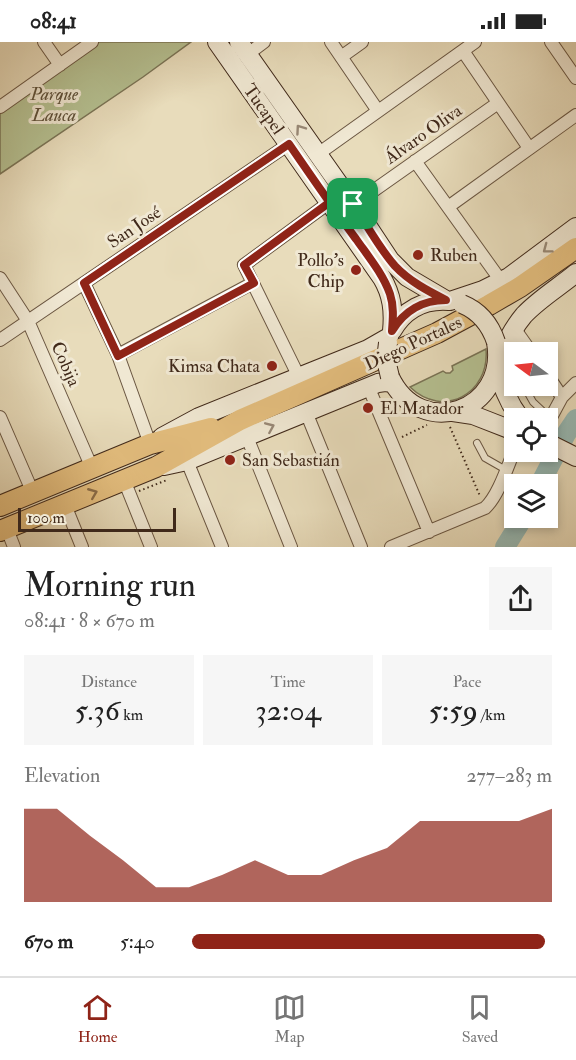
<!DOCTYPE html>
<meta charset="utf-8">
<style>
body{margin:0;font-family:"IM FELL Double Pica",serif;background:#f6f6f6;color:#222;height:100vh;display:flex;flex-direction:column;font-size:22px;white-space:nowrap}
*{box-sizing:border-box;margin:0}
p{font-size:20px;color:#767676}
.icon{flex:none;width:33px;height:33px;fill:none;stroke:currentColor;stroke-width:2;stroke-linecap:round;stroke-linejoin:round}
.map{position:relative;height:505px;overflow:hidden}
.sheet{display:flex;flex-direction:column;background:#fff;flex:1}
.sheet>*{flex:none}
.needle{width:39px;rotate:285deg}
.fabs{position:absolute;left:504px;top:300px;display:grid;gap:12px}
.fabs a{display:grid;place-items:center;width:54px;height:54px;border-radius:0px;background:#fff;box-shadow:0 3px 9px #0003;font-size:30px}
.scale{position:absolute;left:18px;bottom:15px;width:158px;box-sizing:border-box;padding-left:6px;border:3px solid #40291a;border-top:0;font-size:16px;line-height:21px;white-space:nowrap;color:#40291a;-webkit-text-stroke:4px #f0e8d3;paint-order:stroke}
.pin{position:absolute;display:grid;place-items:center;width:51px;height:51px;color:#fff;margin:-26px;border-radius:12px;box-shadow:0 3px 9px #0006}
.round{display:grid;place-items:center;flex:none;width:63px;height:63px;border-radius:0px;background:#f6f6f6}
.overview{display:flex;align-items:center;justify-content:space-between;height:102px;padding:0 24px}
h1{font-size:33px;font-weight:600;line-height:45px}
.figures{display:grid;grid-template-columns:repeat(3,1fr);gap:9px;height:102px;padding:6px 24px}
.figures div{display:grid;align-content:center;border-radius:0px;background:#f6f6f6;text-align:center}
.figures b{font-size:30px;font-weight:600}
.figures small{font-size:16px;font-weight:400}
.figures p{font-size:16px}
.chart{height:168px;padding:12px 24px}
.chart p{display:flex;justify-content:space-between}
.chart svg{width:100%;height:108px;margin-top:6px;fill:#8f2418;opacity:.7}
ul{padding:0 24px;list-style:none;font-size:20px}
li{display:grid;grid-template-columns:96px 72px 1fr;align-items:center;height:45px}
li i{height:15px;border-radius:8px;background:#8f2418}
.status{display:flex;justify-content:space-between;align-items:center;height:42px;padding:0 30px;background:#fff;direction:ltr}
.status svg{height:16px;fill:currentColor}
.dock{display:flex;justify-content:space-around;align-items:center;height:84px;border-top:2px solid #e0e0e0;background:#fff;font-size:16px;color:#767676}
.dock a{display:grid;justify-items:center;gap:3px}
.dock .current{color:#8f2418}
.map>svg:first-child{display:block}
.green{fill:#b5c091;stroke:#7a7456;stroke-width:1.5}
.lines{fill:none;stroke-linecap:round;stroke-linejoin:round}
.river{stroke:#98bab5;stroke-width:20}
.lane-casing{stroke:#6a5642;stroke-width:8}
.street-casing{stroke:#6a5642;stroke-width:14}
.secondary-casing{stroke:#40291a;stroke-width:20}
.primary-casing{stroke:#40291a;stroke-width:22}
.path{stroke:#40291a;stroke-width:2;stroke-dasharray:1.5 3;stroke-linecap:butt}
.lane{stroke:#f0e8d3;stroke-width:6}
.street{stroke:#f0e8d3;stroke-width:12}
.secondary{stroke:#f0e8d3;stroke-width:18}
.primary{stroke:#e4be7e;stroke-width:20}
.secondary-bridge-casing{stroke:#40291a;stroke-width:20;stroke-linecap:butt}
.secondary-bridge{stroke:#f0e8d3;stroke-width:18}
.oneway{stroke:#988876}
.oneway2{stroke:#8a6c47}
.route-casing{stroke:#fff;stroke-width:12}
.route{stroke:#8f2418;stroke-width:8}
.poi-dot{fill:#8f2418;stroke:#f0e8d3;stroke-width:2}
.labels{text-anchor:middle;stroke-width:6;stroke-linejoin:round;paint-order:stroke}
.park-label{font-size:18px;font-style:italic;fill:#5d4f38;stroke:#f0e8d3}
.street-label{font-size:18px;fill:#40291a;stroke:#f0e8d3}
.poi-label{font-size:18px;fill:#40291a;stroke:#f0e8d3;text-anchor:start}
</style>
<div class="status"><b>08:41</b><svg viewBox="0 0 49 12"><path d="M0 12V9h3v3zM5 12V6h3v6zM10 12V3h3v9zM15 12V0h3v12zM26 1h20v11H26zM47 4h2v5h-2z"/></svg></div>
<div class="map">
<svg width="576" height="505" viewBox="0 0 576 505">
<rect width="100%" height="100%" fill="#e8dcbb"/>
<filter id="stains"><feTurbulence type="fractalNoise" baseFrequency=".00333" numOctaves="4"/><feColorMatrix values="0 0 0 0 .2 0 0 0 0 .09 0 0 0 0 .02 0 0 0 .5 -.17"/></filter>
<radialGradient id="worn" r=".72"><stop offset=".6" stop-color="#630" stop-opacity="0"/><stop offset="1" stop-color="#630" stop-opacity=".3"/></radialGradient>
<path class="green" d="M 98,0 L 191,0 L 143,35 L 0,132 L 0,67 Z
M 486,307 C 490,352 443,377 410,345 L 443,329 L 446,331 L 450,331 L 453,328 L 452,324 Z"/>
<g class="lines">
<path class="river" d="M 540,442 L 566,392 L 576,377
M 505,505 L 523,476"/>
<g class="lane-casing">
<path id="lane" d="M 524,344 L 533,360 L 550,376
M 477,401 L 485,416 L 506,428"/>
</g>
<g class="street-casing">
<path id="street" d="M 44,0 L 60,23
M 331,0 L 378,69
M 551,0 L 576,36
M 463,9 L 529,106
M 248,12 L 264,0
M 341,15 L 362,0
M 0,65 L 92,0
M 318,112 L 475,0
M 415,119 L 501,239
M 448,165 L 576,73
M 339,173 L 498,61
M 0,236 L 28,279 L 92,426
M 84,241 L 118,313 L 150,402
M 514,286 L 531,310
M 0,298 L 289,102
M 118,313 L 253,241
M 548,334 L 562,355
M 299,335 L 244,223 L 330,160
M 368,344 L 429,490
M 306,370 L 361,505
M 0,375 L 33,451
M 548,381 L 562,355 L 576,341
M 247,395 L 291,505
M 187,419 L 222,505
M 124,438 L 151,505
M 65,463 L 82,505
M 7,487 L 14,505
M 391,505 L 485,466 C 498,454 507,426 514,409"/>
</g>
<g class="secondary-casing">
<path id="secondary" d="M 217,0 L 382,236 C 392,253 394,269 392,289
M 239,0 L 353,162 L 390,218 L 407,235 L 446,258
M 450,259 L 483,248 L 509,235 L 576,185
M 392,289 C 404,268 424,257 449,259
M 498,317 C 505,302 513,286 524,273 C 539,257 559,245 576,231
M 498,324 C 501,343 508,360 520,376
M 390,335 C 420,399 508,370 496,300
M 453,370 L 473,373 L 514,389
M 162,395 L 199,375 L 368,307 L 389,295
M 548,401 L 576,415
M 164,424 L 187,419 L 378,341 L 385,340 L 393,341"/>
</g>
<g class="primary-casing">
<path id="primary" d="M 0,464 L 150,402 L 211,386
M 0,489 L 156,425 L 240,378 L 437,291 L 489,263 L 520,245 L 576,206"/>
</g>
<path class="path" d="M 450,385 L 480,454
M 402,395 L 427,383
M 139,449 L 167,438"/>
<use href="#lane" class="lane"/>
<use href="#street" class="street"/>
<use href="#secondary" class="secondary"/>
<use href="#primary" class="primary"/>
<g class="secondary-bridge-casing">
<path id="secondary-bridge" d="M 462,262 C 479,269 490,282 496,300
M 388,301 L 386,318 L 390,335"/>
</g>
<use href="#secondary-bridge" class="secondary-bridge"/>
</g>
<defs><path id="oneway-chevron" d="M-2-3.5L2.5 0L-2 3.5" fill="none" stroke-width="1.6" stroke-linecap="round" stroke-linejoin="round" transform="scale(1.5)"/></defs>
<g class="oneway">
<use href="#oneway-chevron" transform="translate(300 87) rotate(-125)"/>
<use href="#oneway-chevron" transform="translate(547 207) rotate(143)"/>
<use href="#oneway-chevron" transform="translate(270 385) rotate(-23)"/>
</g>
<use class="oneway2" href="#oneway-chevron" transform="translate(93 451) rotate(-22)"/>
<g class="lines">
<g class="route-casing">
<path id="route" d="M 353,162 L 339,173 L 330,160 L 244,223 L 254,241 L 118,314 L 84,241 L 289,102 C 311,134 333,166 356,197 C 368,214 383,232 390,252 C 394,264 393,276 392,289 C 404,269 423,258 446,258 C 428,249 409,239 395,224 C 379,206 367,183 353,162"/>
</g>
<use href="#route" class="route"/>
</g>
<g class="poi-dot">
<circle cx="418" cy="213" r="6"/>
<circle cx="356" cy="228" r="6"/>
<circle cx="272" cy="324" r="6"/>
<circle cx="368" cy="366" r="6"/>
<circle cx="230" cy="418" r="6"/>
</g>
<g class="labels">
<g class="park-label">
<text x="54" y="58">Parque<tspan x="54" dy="21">Lauca</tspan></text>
</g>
<g class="street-label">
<text transform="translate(264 67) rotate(55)" y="6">Tucapel</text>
<text transform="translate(423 92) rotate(-35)" y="6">Álvaro Oliva</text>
<text transform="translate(134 185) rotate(-34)" y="6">San José</text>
<text transform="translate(413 301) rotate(-25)" y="6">Diego Portales</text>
<text transform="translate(66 322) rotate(66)" y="6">Cobija</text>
</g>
<g class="poi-label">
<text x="430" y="219">Ruben</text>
<text x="344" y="224" text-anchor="end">Pollo's<tspan x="344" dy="21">Chip</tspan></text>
<text x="260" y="330" text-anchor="end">Kimsa Chata</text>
<text x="380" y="372">El Matador</text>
<text x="242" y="424">San Sebastián</text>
</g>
</g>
<rect width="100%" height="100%" filter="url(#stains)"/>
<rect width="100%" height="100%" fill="url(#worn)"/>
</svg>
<div class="fabs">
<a><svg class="needle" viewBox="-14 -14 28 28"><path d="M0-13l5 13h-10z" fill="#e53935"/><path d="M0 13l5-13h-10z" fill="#767676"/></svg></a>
<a><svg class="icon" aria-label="locate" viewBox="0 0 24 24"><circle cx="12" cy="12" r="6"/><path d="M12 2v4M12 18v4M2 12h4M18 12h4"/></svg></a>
<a><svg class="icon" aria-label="layers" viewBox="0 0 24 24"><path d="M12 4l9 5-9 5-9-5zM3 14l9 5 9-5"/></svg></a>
</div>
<div class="scale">100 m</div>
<div class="pin" style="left:353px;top:162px;background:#1e9e55"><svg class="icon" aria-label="arrive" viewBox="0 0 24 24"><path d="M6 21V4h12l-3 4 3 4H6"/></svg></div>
</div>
<section class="sheet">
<div class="overview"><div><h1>Morning run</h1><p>08:41 · 8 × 670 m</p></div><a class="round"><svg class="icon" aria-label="share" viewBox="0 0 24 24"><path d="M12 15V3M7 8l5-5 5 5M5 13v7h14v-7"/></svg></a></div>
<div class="figures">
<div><p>Distance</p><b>5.36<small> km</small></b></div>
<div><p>Time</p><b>32:04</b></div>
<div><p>Pace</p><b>5:59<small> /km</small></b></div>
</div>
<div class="chart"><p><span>Elevation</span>277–283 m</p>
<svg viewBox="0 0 160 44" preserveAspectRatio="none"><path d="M0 44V6L10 6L20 17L30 27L40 38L50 38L60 33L70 27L80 33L90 33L100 27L110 22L120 11L130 11L140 11L150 11L160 6V44z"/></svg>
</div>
<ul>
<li><b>670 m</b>5:40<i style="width:98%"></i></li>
</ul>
</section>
<nav class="dock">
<a class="current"><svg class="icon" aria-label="home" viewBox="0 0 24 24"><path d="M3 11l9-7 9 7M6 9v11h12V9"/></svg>Home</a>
<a><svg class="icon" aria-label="map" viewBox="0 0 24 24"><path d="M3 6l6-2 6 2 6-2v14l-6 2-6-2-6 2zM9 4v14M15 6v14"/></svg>Map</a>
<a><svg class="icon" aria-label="saved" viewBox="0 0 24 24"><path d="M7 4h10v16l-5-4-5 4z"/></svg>Saved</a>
</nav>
